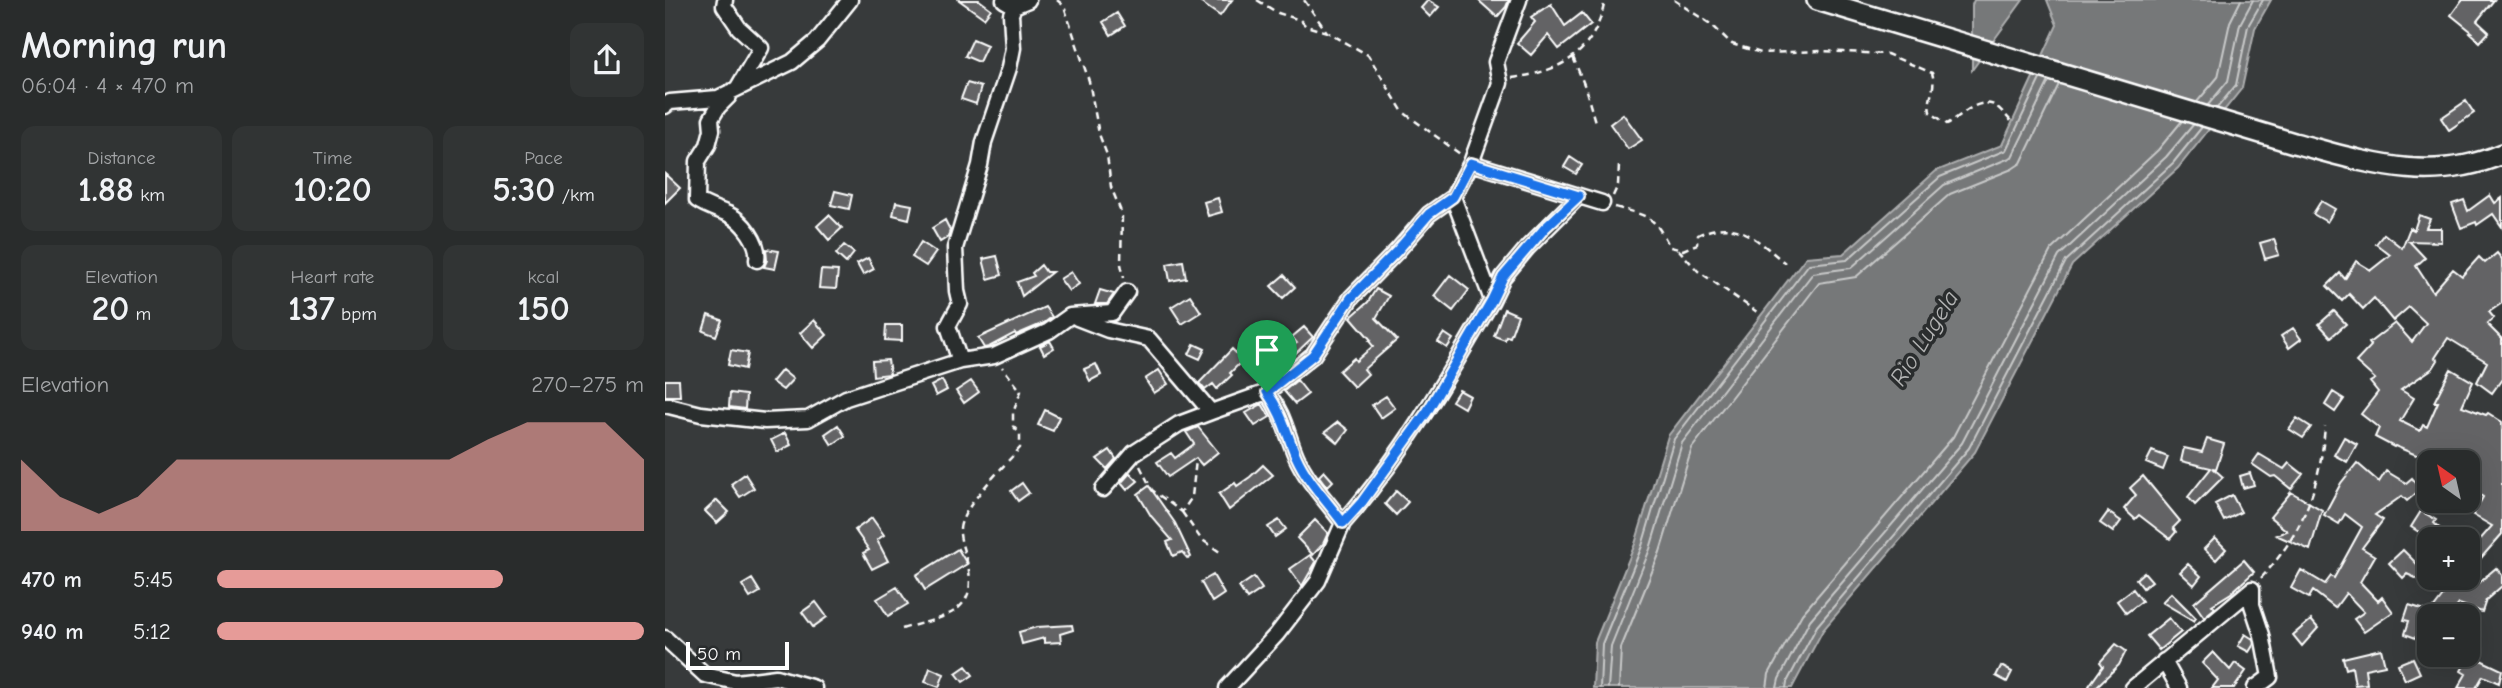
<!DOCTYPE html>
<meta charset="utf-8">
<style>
body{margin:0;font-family:"Comic Neue",sans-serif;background:#313434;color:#f1f3f6;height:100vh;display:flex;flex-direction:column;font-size:26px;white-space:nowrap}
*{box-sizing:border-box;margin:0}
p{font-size:23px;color:#a5a7a9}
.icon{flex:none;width:38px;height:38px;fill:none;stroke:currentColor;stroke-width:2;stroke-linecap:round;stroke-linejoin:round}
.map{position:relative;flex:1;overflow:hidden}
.drawer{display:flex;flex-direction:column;background:#292c2c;width:665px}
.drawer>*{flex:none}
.needle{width:46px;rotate:326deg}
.buttons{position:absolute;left:1752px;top:450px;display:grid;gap:14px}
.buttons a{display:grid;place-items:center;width:63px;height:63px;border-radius:14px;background:#292c2c;box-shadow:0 7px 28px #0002,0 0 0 2px #454848;font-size:35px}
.scale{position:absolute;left:21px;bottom:18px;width:103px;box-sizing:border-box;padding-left:7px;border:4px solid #fff;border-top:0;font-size:19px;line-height:24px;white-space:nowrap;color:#fff;-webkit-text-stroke:5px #2a2d2e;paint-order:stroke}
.pin{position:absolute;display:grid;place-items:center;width:60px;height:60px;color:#fff;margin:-72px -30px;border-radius:50% 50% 50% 0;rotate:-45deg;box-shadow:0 0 7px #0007}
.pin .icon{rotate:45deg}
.round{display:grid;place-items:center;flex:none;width:74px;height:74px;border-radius:14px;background:#313434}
.overview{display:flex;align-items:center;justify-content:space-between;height:119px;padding:0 21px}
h1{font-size:38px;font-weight:700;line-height:52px}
.metrics{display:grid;grid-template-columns:repeat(3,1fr);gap:10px;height:119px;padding:7px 21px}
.metrics div{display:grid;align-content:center;border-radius:14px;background:#313434;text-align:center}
.metrics b{font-size:35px;font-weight:700}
.metrics small{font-size:19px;font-weight:400}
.metrics p{font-size:19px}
.chart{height:196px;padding:14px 21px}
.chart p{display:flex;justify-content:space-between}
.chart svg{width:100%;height:126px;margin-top:7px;fill:#e69b98;opacity:.7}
ul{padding:0 21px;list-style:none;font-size:23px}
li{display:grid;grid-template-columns:112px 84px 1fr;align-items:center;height:52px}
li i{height:18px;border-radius:9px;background:#e69b98}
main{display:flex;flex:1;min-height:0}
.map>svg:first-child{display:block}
.water{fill:#767879;stroke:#adaeaf;stroke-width:2}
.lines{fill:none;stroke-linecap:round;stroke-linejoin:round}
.shore{stroke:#c8c9c9;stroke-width:2}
.building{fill:#636465;stroke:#fff;stroke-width:2}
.minor-casing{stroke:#fff;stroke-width:19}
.major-casing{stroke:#fff;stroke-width:24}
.path{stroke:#fff;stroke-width:2.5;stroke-dasharray:7 5;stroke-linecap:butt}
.minor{stroke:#2a2d2e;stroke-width:14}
.major{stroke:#2a2d2e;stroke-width:19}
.route-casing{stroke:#fff;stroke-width:14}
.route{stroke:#1a73e8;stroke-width:9}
.labels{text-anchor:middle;stroke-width:7;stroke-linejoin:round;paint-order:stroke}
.water-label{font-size:24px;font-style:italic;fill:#b4b5b5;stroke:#2a2d2e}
</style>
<main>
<section class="drawer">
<div class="overview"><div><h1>Morning run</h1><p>06:04 · 4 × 470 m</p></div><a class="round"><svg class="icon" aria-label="share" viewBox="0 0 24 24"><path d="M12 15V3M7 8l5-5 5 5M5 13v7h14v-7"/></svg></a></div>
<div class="metrics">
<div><p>Distance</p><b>1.88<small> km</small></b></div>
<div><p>Time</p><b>10:20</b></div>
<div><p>Pace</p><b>5:30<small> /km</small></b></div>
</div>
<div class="metrics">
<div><p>Elevation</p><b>20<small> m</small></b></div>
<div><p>Heart rate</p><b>137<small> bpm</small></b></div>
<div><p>kcal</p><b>150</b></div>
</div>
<div class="chart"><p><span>Elevation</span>270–275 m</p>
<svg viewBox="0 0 160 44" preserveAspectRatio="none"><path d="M0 44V19L10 32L20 38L30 32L40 19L50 19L60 19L70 19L80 19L90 19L100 19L110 19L120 12L130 6L140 6L150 6L160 19V44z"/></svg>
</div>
<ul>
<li><b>470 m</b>5:45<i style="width:67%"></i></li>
<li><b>940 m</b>5:12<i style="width:100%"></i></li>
</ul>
</section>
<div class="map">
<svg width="1837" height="688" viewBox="0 0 1837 688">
<rect width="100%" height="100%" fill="#373a3b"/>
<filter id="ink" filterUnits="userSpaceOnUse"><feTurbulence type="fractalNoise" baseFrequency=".0143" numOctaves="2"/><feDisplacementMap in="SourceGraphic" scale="14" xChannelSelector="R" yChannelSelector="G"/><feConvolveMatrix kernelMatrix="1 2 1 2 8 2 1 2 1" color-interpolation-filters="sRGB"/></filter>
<g filter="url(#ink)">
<path class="water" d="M 1309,0 L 1358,0 L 1307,70 L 1307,5 Z
M 1382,0 L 1606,0 L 1590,28 L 1577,88 L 1513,168 L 1407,265 L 1310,452 L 1158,630 L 1127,688 L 928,688 L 930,642 L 970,544 L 1003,436 L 1141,257 L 1178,254 L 1271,171 L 1337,145 L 1392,25 Z"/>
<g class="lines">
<path class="shore" d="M 1532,102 L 1553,77 L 1565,22 L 1576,0
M 1543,105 L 1563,81 L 1575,24 L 1588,0
M 1552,108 L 1571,85 L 1583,26 L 1598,0
M 935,688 L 937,644 L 977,546 L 1009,439 L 1144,264 L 1182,260 L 1275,177 L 1341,150 L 1375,79
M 943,688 L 946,646 L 985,549 L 1017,443 L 1148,273 L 1186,268 L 1279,185 L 1347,157 L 1384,81
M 954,688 L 956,648 L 995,552 L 1027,448 L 1154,283 L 1191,277 L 1285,194 L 1347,169 L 1356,163 L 1394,84
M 1102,688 L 1104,674 L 1137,614 L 1288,437 L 1386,250 L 1493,150 L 1517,121
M 1112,688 L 1114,679 L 1145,620 L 1297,443 L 1394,256 L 1501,157 L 1528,125
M 1121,688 L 1122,682 L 1152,626 L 1304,448 L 1401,261 L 1508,163 L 1537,127"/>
</g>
<path class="building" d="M 294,0 L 314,0 L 326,9 L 319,18 Z
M 532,0 L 567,0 L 555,16 Z
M 763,0 L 774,7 L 765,17 L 756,8 Z
M 813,0 L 844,0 L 841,7 L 832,17 Z
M 1797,0 L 1829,0 L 1812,21 L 1824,32 L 1815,42 L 1805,33 L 1807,32 L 1786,15 Z
M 886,4 L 900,26 L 917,13 L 926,24 L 894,49 L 883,35 L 866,55 L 852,43 L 870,22 L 866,17 Z
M 452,13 L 460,26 L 446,35 L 438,22 Z
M 308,39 L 322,45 L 314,62 L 300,56 Z
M 302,83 L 316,87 L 311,104 L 296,99 Z
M 1801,101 L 1809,113 L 1784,130 L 1776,118 Z
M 958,114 L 977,140 L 963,149 L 945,124 Z
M 905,157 L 917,165 L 911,174 L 899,167 Z
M 0,174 L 15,188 L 0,203 Z
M 170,191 L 187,195 L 184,209 L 166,205 Z
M 1825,195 L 1830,203 L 1837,198 L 1837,227 L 1828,214 L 1812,225 L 1811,222 L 1796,228 L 1787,204 L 1799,200 L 1803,211 Z
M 553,198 L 557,212 L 543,216 L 539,202 Z
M 1656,201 L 1670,209 L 1662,222 L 1648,214 Z
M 231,202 L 247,205 L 244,219 L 228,215 Z
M 164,215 L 177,228 L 164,240 L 152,226 Z
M 1754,215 L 1765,219 L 1761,228 L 1776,228 L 1776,242 L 1744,241 L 1760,258 L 1751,266 L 1768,292 L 1788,269 L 1797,276 L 1814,257 L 1820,263 L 1832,253 L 1837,259 L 1837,303 L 1824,312 L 1829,318 L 1822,324 L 1837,339 L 1837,379 L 1827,393 L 1812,382 L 1822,362 L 1783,338 L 1770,358 L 1773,360 L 1768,368 L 1736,390 L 1749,398 L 1735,421 L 1755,431 L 1758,425 L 1762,427 L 1773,402 L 1769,402 L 1786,369 L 1808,382 L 1797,406 L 1821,415 L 1823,413 L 1837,422 L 1837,534 L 1816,558 L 1806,550 L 1827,526 L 1808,515 L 1818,497 L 1802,485 L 1802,462 L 1768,462 L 1730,446 L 1729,447 L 1710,437 L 1714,428 L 1696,414 L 1713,392 L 1705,382 L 1710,379 L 1691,362 L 1706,346 L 1704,343 L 1730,323 L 1747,342 L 1761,323 L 1744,307 L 1728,321 L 1709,298 L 1698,309 L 1684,294 L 1677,301 L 1662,286 L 1675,273 L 1680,279 L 1691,261 L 1706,270 L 1725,255 L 1711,244 L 1719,234 L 1737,248 L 1745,228 L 1749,230 Z
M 280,220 L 285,230 L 283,237 L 275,242 L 267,228 Z
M 1609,239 L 1614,255 L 1600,259 L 1595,243 Z
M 256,242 L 271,252 L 261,266 L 247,257 Z
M 179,245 L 189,253 L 181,263 L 171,254 Z
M 101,249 L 114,251 L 110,269 L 99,267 L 102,260 Z
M 332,256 L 337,275 L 323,279 L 318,259 Z
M 203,258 L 209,269 L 198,275 L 192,264 Z
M 518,261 L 521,278 L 505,281 L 502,264 Z
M 376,265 L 381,272 L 387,272 L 357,296 L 352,282 L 369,276 L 367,273 Z
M 156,270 L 173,271 L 171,289 L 154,288 Z
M 406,272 L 414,284 L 404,291 L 395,279 Z
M 619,275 L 630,287 L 618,298 L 606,286 Z
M 785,275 L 804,290 L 788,311 L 769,296 Z
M 711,289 L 724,296 L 711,318 L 732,340 L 699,369 L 703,374 L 689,387 L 674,371 L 689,358 L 691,361 L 708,346 L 704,341 L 706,340 L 686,317 L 703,302 Z
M 435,290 L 449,294 L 442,304 L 430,304 Z
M 525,295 L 536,312 L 517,324 L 506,307 Z
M 380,307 L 387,317 L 379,323 L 351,335 L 350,333 L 324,347 L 319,348 L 313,338 Z
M 839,309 L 853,315 L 845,337 L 841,336 L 840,340 L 829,336 Z
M 1669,311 L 1681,324 L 1666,337 L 1654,324 Z
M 43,315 L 57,320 L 51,336 L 38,331 Z
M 149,320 L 162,335 L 148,348 L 135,333 Z
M 221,325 L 237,325 L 237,341 L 220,340 Z
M 639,327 L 648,337 L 611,372 L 601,355 L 596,360 L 583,346 L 592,339 L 589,334 L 593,331 L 613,354 L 632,343 L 627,337 Z
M 1628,328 L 1636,339 L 1624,348 L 1616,336 Z
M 779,333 L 788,339 L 782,348 L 773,342 Z
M 385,341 L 389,348 L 379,354 L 375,346 Z
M 529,344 L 540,349 L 535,359 L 524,354 Z
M 567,349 L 578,360 L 565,373 L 567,375 L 552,389 L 548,384 L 540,390 L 534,383 Z
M 66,350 L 83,353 L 80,369 L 63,365 Z
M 223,360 L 225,374 L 208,376 L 207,361 Z
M 431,364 L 436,375 L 425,381 L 419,369 Z
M 117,370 L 128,379 L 118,390 L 107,382 Z
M 494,370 L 503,384 L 489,393 L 480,379 Z
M 0,380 L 14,380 L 15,396 L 0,396 Z
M 277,380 L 282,390 L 271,396 L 266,386 Z
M 632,380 L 643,394 L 630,404 L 619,391 Z
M 306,381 L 314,392 L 299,403 L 291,391 Z
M 794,390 L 805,396 L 799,408 L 787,401 Z
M 1668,392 L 1679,399 L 1670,412 L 1660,405 Z
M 65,393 L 81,395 L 80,409 L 64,407 Z
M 721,396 L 730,408 L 716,418 L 707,405 Z
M 597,404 L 605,417 L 590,426 L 581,413 Z
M 380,410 L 394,417 L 388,431 L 373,425 Z
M 1632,418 L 1646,427 L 1638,438 L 1624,429 Z
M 673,422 L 683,430 L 673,443 L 660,432 Z
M 173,425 L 180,436 L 167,445 L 160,434 Z
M 533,427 L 553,452 L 537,465 L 531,458 L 503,477 L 492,462 L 506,453 L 510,458 L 529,444 L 521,432 Z
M 120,433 L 126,445 L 112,452 L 106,440 Z
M 1679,437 L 1692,444 L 1682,462 L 1669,455 Z
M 1542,439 L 1559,444 L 1551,469 L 1548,468 L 1558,477 L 1530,505 L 1523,497 L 1546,468 L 1516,461 L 1519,448 L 1537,452 Z
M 445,450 L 451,459 L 442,469 L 432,459 Z
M 1487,451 L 1503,457 L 1498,470 L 1481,463 Z
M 1594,454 L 1619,469 L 1624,463 L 1638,474 L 1626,489 L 1610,476 L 1606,477 L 1587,464 Z
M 1692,463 L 1714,482 L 1721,471 L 1741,483 L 1747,478 L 1756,489 L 1742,501 L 1737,496 L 1710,515 L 1718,520 L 1697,548 L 1710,556 L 1695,582 L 1713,601 L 1717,597 L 1728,612 L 1699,632 L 1689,619 L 1699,612 L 1681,593 L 1670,608 L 1648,591 L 1644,598 L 1626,588 L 1636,570 L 1660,584 L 1666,576 L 1669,578 L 1697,527 L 1680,514 L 1674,524 L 1659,515 L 1676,483 Z
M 598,465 L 608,475 L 564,510 L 554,494 L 570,483 L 572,486 L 585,477 Z
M 659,471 L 668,481 L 662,487 L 654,476 Z
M 465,473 L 473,481 L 462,490 L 456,483 Z
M 1585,473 L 1589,485 L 1578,488 L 1575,476 Z
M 80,474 L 89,488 L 75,497 L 66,484 Z
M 1478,476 L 1515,521 L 1508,528 L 1511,532 L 1505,539 L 1474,515 L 1470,519 L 1459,509 L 1471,495 L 1465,488 Z
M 357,483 L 364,493 L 353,501 L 346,491 Z
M 484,486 L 510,523 L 526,557 L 523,559 L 517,552 L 508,556 L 502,542 L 507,540 L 486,516 L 473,494 Z
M 731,491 L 743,502 L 731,515 L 720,504 Z
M 1626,492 L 1657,510 L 1645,550 L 1611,535 L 1622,531 L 1605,517 Z
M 1567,495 L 1576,512 L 1559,521 L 1550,504 Z
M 52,500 L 64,512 L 52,523 L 40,511 Z
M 1756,511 L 1771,520 L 1769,523 L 1786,539 L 1765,539 L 1746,527 Z
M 1443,512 L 1456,521 L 1448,532 L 1435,523 Z
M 207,518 L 219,535 L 212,540 L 223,561 L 207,569 L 198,553 L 204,550 L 190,530 Z
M 614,520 L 621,529 L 610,537 L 603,527 Z
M 650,520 L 663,533 L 658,544 L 648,555 L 632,538 Z
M 1550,538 L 1561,549 L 1551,560 L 1539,549 Z
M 293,549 L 302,564 L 260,590 L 251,575 Z
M 1738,550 L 1756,568 L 1764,552 L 1764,578 L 1776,578 L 1806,589 L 1831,568 L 1837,575 L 1837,586 L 1821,600 L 1817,612 L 1794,604 L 1785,616 L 1775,616 L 1768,609 L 1781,592 L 1742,574 L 1738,578 L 1724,563 Z
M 645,555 L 651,562 L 637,586 L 625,569 Z
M 1579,560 L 1589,572 L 1566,593 L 1547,605 L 1550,608 L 1539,617 L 1529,603 Z
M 1523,564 L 1536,576 L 1529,585 L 1515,572 Z
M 1479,572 L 1487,581 L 1478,588 L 1471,579 Z
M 548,575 L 559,594 L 547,602 L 536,582 Z
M 589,577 L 597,589 L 582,599 L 574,587 Z
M 87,579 L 95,592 L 85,598 L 77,585 Z
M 232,587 L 243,604 L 223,616 L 212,599 Z
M 1468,589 L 1477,601 L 1461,613 L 1452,601 Z
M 1506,593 L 1531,618 L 1529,621 L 1497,602 Z
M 151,602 L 162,617 L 148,627 L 137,612 Z
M 1744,605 L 1763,611 L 1753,639 L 1740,634 L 1744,621 L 1739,620 Z
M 1504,618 L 1516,632 L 1494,650 L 1482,636 Z
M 1646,620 L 1653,628 L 1637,646 L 1628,635 Z
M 407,625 L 408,630 L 395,634 L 396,642 L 379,643 L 379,638 L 357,644 L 354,632 L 372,627 Z
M 1580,634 L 1588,639 L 1589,644 L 1584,652 L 1573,646 Z
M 1451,644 L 1461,651 L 1454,665 L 1430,688 L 1426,688 L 1424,686 L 1438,666 L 1435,662 Z
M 1716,649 L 1720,665 L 1700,669 L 1702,684 L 1690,685 L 1687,667 L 1681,669 L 1678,658 Z
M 1548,652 L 1565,670 L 1570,663 L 1581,671 L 1569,688 L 1547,688 L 1553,680 L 1537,663 Z
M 1805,655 L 1837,670 L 1834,683 L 1818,676 L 1811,688 L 1793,688 L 1801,674 L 1796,671 Z
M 1748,658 L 1755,673 L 1740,680 L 1733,664 Z
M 301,666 L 308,675 L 298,682 L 291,673 Z
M 1336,666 L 1347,672 L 1342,682 L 1331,676 Z
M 265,668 L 279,674 L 274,687 L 260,682 Z"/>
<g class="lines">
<g class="minor-casing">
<path id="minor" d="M 60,0 L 59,6 L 74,28 L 96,48 L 73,87
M 339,0 L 349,6 L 363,0
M 854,0 L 831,62 L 835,83 L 806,163 L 937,203
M 349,6 L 346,14 L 348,48 L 344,68 L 319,142 L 315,165 L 290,248 L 292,291 L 295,304 L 283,326 L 295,361 L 329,356 L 384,331 L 405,316 L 447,313 L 462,292
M 64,96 L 53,107 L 46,119 L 47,130 L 43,145 L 33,161 L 32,200 C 42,207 52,209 63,214 C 78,221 95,243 92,260
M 0,106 L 5,102 L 53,98 L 127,62 L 152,41 L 185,0
M 827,300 L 838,277 L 863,247 L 914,196
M 412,318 L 443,330 L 484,339 L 546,412 L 514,424 L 469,453 L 438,489
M 602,392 C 620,417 620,430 631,456 C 642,481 662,501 678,523 C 738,455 782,378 827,300 L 788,197 L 806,163
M 0,405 L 36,414 L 100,421 L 143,419 L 181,398 L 295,361
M 546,412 L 602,392 L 648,355 L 686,298 L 732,251 L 764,214 L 788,197
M 0,638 L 40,675 L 71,682 L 111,677 L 149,688
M 1499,661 L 1514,688
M 562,688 L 612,634 L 653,581 L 678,523
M 1468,688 L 1587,589 L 1587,605 L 1597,635 L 1605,677 L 1590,688"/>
</g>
<g class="major-casing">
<path id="major" d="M 1152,0 L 1629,143 C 1701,162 1764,185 1837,154"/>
</g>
<path class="path" d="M 392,0 L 399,6 L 424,81 L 434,134 L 442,155 L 446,187 L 457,214 L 456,264 L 459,278
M 592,0 L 613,13 L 635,20 L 641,26 L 662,32
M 639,0 L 662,32 L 703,55 L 738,112 L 795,154
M 1009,0 L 1047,25 L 1067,44 L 1096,53 L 1156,51 L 1222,54 L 1267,73 C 1272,88 1262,98 1265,112 L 1282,124 C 1294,118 1312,97 1329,105 C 1335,108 1341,116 1346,121
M 908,57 L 920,87 L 930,122
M 847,78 C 898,71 930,53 940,0
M 948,196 L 953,185 L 954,165
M 950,207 C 985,217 987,214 1005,247 L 1018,250 L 1032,244 L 1033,235 C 1072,216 1093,241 1120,263
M 1013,249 L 1033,271 L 1092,312
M 475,466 L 487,490 L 517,512 L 527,497 L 531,460
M 517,512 L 536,539 L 555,552
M 1596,578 C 1638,533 1655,487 1660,426
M 237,629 C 274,617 314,616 303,566 C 301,555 294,540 295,529 C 296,508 340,465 355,448 L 355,434 L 348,426 L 348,413 L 356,391 L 337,367"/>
<use href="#minor" class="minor"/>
<use href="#major" class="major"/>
</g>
</g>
<g class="lines" filter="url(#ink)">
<g class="route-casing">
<path id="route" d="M 806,163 L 914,196 L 880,228 L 838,277 L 827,300 L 762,412 L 697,502 L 678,523 C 662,501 642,481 631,456 C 620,430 619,417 602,392 L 648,355 L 686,298 L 732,251 L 764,214 L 788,197 Z"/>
</g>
<use href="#route" class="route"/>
</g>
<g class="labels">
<g class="water-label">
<text transform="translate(1259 338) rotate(-58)" y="8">Rio Lugela</text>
</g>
</g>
</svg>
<div class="buttons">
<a><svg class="needle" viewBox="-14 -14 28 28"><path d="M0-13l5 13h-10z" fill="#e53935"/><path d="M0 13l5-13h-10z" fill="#a5a7a9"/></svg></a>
<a>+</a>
<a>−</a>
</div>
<div class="scale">50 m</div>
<div class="pin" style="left:602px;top:392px;background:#1e9e55"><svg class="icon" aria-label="arrive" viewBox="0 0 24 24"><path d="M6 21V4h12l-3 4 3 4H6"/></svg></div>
</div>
</main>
